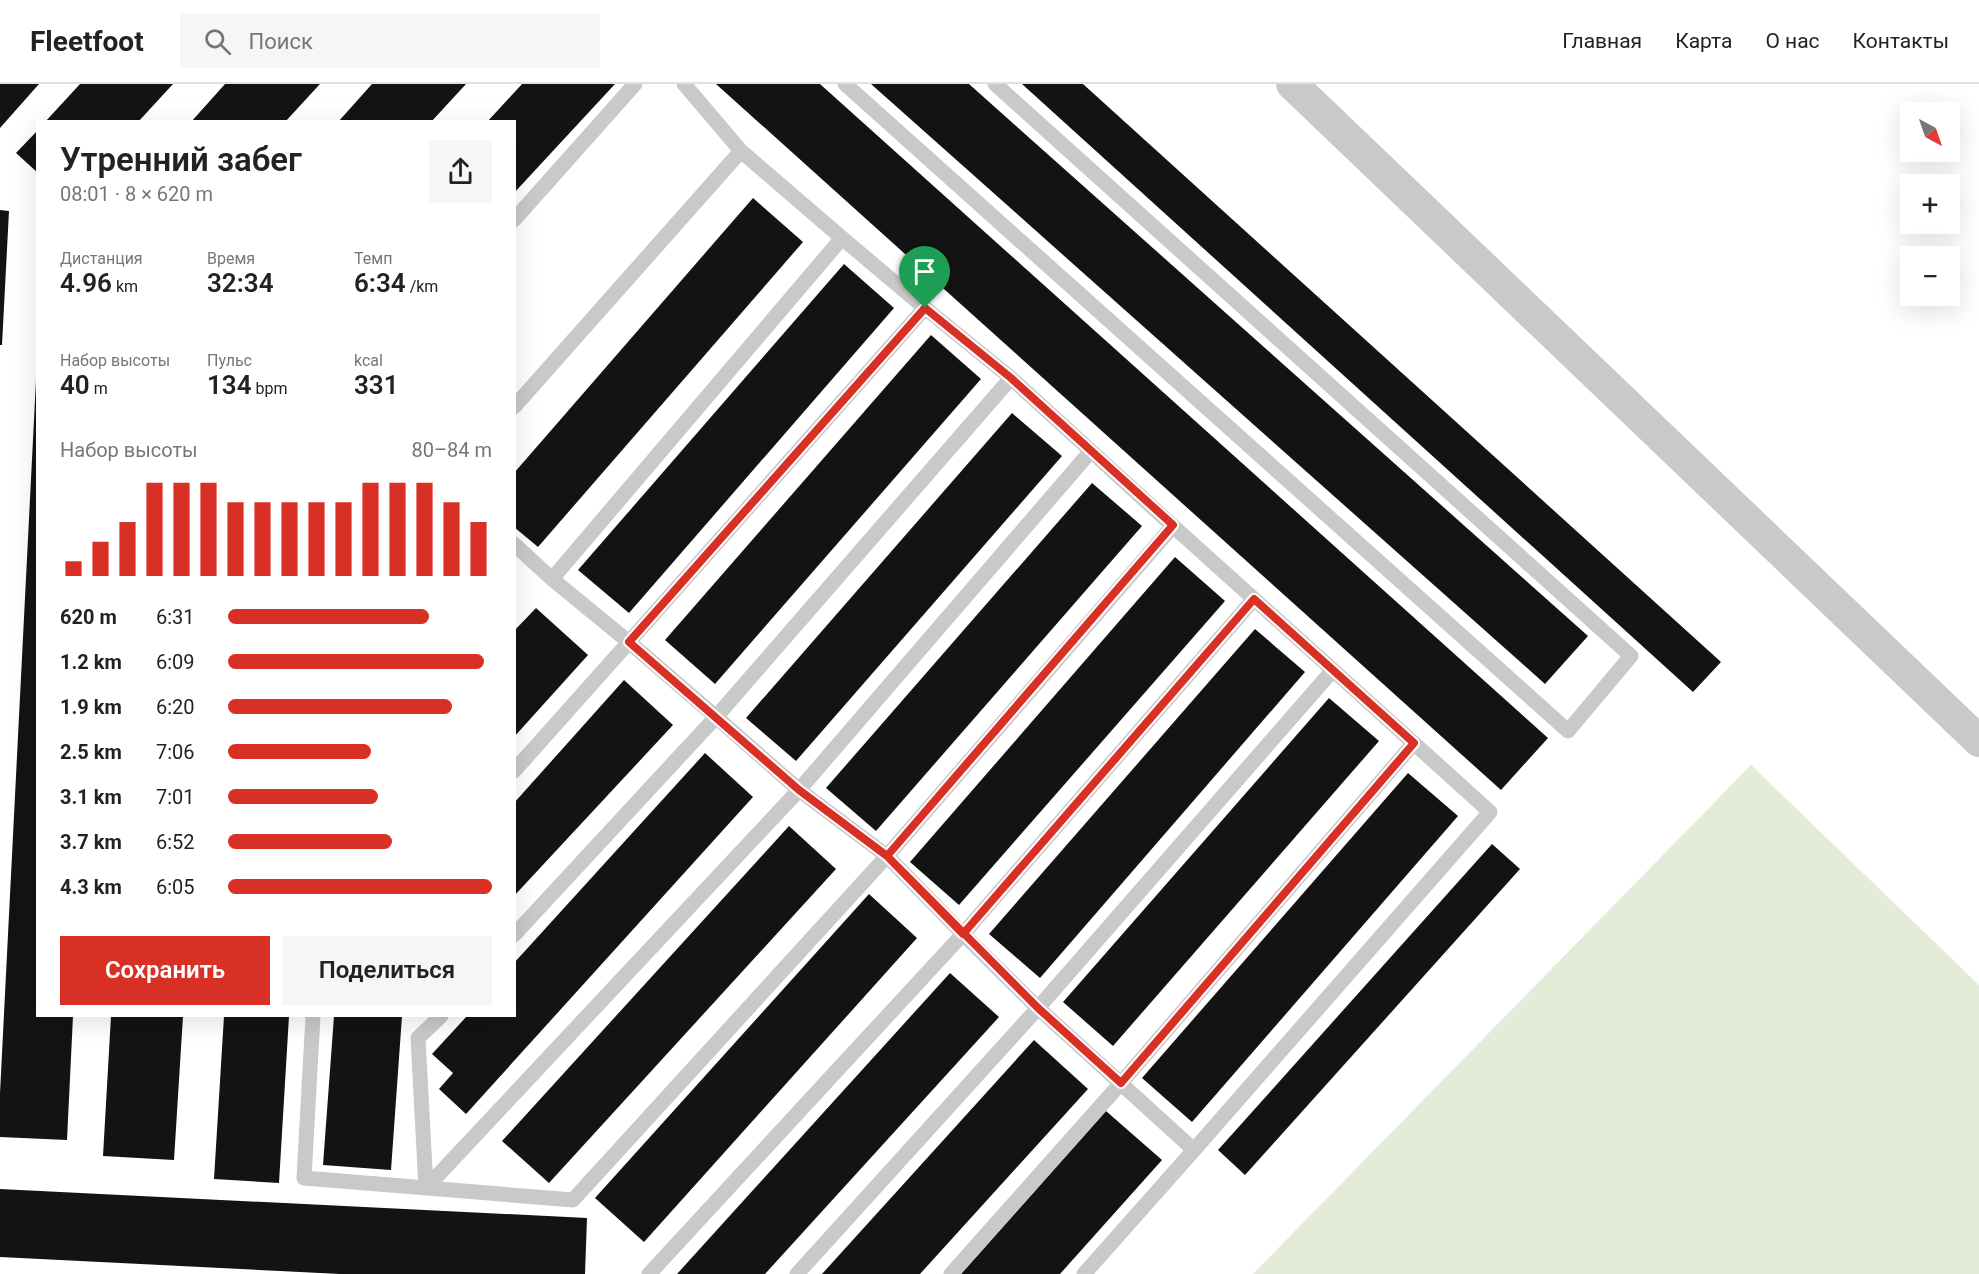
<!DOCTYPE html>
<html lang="ru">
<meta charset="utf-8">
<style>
body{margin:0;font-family:Roboto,sans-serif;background:#f6f6f6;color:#222;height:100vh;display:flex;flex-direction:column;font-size:22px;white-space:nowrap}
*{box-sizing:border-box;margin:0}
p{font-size:20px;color:#767676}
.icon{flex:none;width:33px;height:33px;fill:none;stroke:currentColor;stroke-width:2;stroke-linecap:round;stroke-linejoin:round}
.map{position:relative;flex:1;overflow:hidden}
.panel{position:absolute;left:36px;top:36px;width:480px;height:897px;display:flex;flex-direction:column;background:#fff;border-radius:0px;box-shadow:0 6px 24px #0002}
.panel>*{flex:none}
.needle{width:39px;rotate:140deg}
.buttons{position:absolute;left:1900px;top:18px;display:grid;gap:12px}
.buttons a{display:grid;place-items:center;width:60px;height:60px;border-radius:0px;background:#fff;box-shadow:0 6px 24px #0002;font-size:30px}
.pin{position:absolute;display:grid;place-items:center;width:51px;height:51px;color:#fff;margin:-62px -26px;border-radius:50% 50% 50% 0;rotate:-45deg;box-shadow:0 0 6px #0007}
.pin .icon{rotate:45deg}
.round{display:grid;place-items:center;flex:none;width:63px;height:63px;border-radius:0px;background:#f6f6f6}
.overview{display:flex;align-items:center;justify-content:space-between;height:102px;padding:0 24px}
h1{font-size:33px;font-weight:600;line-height:45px}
.stats{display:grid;grid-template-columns:repeat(3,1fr);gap:9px;height:102px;padding:6px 24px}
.stats div{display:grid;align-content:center}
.stats b{font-size:26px;font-weight:600}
.stats small{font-size:16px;font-weight:400}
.stats p{font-size:16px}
.chart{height:168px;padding:12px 24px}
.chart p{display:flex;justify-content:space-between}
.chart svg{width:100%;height:108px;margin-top:6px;stroke:#d93025;stroke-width:6}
.button{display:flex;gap:12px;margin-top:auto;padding:12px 24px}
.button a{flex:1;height:69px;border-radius:0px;background:#d93025;color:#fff;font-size:24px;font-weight:600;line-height:69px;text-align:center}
.button a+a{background:#f6f6f6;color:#222}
ul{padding:0 24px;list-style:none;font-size:20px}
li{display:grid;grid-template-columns:96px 72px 1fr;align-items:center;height:45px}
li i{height:15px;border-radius:8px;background:#d93025}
header{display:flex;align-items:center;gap:36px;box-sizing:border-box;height:84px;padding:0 30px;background:#fff;border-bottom:2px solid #e0e0e0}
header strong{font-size:28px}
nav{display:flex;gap:33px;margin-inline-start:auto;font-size:21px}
.search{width:420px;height:54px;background:#f6f6f6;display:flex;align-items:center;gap:15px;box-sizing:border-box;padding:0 21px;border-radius:0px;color:#767676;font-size:22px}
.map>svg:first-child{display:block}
.green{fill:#e4ebd8}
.building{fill:#131313}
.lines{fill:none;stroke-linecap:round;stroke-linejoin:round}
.lane{stroke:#c9c9c9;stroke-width:15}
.street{stroke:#c9c9c9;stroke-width:32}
.route-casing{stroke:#fff;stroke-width:12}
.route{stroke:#d93025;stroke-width:8}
</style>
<header>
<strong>Fleetfoot</strong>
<div class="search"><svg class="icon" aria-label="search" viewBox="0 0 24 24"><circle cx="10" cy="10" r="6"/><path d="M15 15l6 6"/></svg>Поиск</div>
<nav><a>Главная</a><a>Карта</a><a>О нас</a><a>Контакты</a></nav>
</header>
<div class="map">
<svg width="1979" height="1190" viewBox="0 0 1979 1190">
<rect width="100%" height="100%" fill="#fff"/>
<path class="green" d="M 1751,681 L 1979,901 L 1979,1190 L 1253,1190 Z"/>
<path class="building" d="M 0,0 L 39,0 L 0,44 Z
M 80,0 L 173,0 L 138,38 L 45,38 Z
M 225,0 L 320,0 L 285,38 L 191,38 Z
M 372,0 L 466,0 L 431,38 L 338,38 Z
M 522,0 L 615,0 L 514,109 L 514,38 L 487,38 Z
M 716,0 L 820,0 L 1548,654 L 1501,706 Z
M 871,0 L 969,0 L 1588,552 L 1545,600 Z
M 1022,0 L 1083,0 L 1721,578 L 1693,608 Z
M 38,46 L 38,89 L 16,69 Z
M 753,114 L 803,158 L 538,463 L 514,443 L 514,389 Z
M 0,126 L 9,127 L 2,261 L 0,261 Z
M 844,180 L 894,224 L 629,529 L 578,486 Z
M 931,251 L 981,295 L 715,600 L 665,556 Z
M 36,296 L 38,296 L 38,932 L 73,932 L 67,1056 L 0,1053 L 0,1009 Z
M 1012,329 L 1062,372 L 796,677 L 746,634 Z
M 1092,399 L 1142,442 L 876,747 L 826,704 Z
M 1175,473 L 1225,517 L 959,821 L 910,778 Z
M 536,524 L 588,571 L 514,653 L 514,547 Z
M 1255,545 L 1305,588 L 1040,894 L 989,850 Z
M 624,596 L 673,641 L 514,812 L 514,719 Z
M 1329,614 L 1379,657 L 1113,962 L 1063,918 Z
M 705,669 L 753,713 L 466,1030 L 439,1005 L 453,989 L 432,970 L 467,932 L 514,932 L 514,879 Z
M 1408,689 L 1458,732 L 1192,1038 L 1142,994 Z
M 789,742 L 836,785 L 549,1099 L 502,1057 Z
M 1492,760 L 1520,785 L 1245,1091 L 1218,1066 Z
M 869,810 L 917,854 L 644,1158 L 595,1114 Z
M 950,889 L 999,933 L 765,1190 L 677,1190 Z
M 111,932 L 183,932 L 174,1076 L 103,1072 Z
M 224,932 L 289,932 L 279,1099 L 214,1095 Z
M 334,932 L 402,932 L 391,1086 L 323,1081 Z
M 1034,956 L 1088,1005 L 920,1190 L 822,1190 Z
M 1106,1027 L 1162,1076 L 1060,1190 L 961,1190 Z
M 0,1105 L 587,1134 L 585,1190 L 340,1190 L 0,1173 Z"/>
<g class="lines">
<path class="lane" d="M 684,0 L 741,67
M 845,0 L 1568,647 L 1631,572 L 995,0
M 514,136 L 635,0
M 842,154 L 925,224
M 1011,294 L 1091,367
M 514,323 L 741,67 L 842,154 L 552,495 L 629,558 L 925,224 L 1011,294 L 716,633 L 799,706 L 1091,367 L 1173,442 L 887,772 L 963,850 L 1254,515 L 1333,586 L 1038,924 L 797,1190
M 1173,442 L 1254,515
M 514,460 L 552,495
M 514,687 L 629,558 L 716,633 L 514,851
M 313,932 L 304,1094 L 573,1116 L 887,772 L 799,706 L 426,1104 L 418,954 L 441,932
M 649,1190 L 963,850 L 1038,924 L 1194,1066 L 1490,728 L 1333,586
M 951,1190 L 1121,999 L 1414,659
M 1084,1190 L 1194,1066"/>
<path class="street" d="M 1292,0 L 1979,657"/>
</g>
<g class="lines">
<g class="route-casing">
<path id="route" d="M 925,224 L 1011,294 L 1173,441 L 887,772 L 963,850 L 1254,515 L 1414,659 L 1121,999 L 1038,924 L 887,772 L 799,706 L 629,558 L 925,224"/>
</g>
<use href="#route" class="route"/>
</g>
</svg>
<div class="buttons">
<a><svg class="needle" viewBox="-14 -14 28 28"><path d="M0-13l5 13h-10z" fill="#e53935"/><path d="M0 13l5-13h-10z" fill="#767676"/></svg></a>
<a>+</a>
<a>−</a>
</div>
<div class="pin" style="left:925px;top:224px;background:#1e9e55"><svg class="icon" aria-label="arrive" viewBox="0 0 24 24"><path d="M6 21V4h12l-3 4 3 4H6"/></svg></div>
<section class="panel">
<div class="overview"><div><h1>Утренний забег</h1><p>08:01 · 8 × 620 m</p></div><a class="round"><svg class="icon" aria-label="share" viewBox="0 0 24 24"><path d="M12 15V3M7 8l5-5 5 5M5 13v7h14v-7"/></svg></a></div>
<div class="stats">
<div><p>Дистанция</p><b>4.96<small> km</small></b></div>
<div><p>Время</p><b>32:34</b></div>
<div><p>Темп</p><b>6:34<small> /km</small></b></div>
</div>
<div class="stats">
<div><p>Набор высоты</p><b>40<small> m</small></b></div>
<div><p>Пульс</p><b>134<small> bpm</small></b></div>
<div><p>kcal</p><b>331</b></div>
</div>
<div class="chart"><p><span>Набор высоты</span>80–84 m</p>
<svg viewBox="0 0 160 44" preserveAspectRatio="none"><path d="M5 44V38M15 44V30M25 44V22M35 44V6M45 44V6M55 44V6M65 44V14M75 44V14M85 44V14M95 44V14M105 44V14M115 44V6M125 44V6M135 44V6M145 44V14M155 44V22"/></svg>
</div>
<ul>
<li><b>620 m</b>6:31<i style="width:76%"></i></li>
<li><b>1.2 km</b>6:09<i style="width:97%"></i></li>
<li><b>1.9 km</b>6:20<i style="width:85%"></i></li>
<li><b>2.5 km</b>7:06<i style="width:54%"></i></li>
<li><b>3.1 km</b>7:01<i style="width:57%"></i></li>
<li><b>3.7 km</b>6:52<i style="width:62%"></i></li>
<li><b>4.3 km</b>6:05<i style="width:100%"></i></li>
</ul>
<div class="button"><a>Сохранить</a><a>Поделиться</a></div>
</section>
</div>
